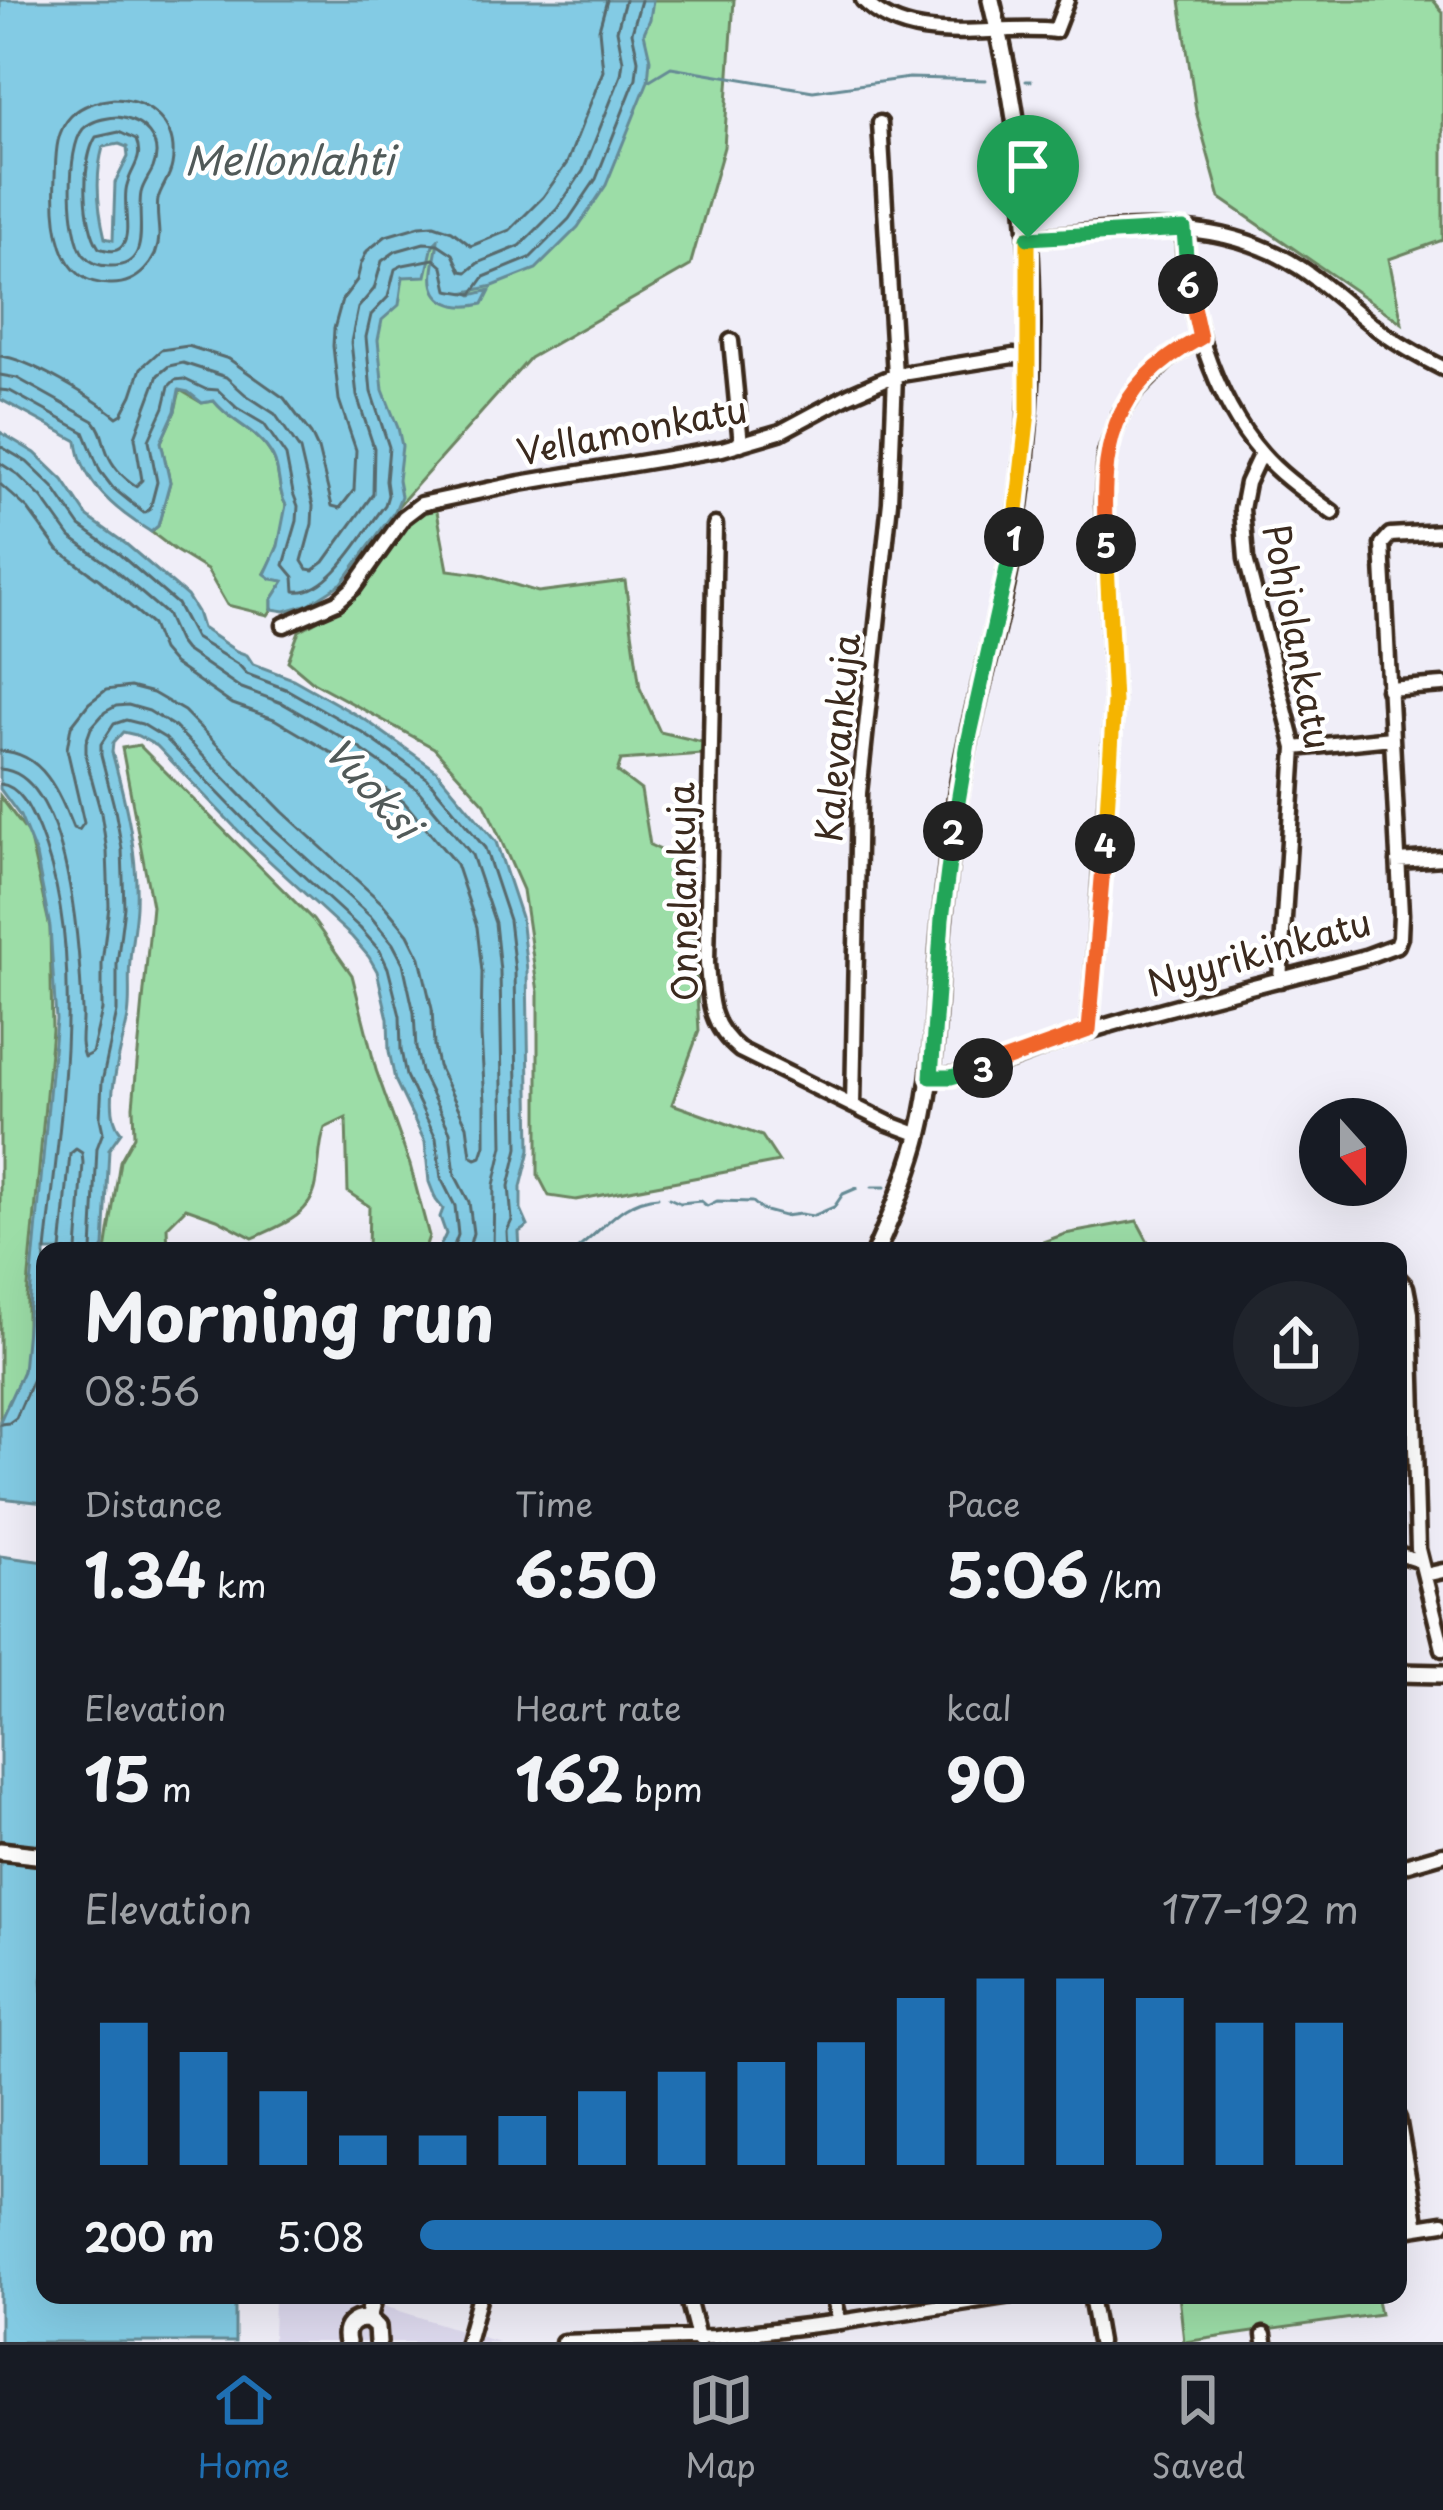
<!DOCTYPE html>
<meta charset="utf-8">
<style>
body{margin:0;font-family:"Playpen Sans",sans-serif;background:#20242c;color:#f1f3f6;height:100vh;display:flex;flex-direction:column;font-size:45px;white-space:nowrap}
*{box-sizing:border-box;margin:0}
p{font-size:39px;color:#9ea1a6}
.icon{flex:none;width:66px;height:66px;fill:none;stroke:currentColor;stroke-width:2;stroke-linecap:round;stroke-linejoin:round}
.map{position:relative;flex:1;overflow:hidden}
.details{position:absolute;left:36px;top:1242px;width:1371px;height:1062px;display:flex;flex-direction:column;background:#171b24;border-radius:24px;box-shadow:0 12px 48px #0002}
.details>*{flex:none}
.needle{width:78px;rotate:159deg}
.tools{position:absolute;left:1299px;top:1098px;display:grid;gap:24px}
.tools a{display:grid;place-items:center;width:108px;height:108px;border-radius:50%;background:#171b24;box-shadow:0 12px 48px #0002;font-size:60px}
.pin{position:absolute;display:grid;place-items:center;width:102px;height:102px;color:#fff;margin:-123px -51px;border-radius:50% 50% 50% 0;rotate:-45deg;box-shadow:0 0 12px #0007}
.pin .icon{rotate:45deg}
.km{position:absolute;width:60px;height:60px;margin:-30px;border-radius:50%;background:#222;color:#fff;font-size:33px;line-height:60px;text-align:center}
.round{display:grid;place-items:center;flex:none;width:126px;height:126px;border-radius:63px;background:#20242c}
.headline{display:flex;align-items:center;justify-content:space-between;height:204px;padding:0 48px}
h1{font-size:66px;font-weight:700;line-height:90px}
.figures{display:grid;grid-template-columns:repeat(3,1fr);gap:18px;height:204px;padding:12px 48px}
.figures div{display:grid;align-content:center}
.figures b{font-size:60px;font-weight:700}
.figures small{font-size:33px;font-weight:400}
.figures p{font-size:33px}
.chart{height:336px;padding:24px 48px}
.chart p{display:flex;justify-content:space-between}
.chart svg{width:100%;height:216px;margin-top:12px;stroke:#1f6fb2;stroke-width:6}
ul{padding:0 48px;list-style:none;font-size:39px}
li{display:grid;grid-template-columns:192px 144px 1fr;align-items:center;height:90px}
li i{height:30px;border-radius:15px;background:#1f6fb2}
.tab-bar{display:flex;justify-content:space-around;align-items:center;height:168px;border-top:3px solid #363941;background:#171b24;font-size:33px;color:#9ea1a6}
.tab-bar a{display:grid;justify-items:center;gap:6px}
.tab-bar .active{color:#1f6fb2}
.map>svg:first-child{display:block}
.built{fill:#dedaef}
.green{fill:#9cdda7;stroke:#6c8462;stroke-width:3}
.water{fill:#83cbe4;stroke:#668b95;stroke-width:3;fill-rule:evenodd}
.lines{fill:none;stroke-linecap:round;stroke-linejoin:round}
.shore{stroke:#586a6d;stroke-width:3}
.stream{stroke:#668b95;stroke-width:3}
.minor-casing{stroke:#3b2a1e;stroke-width:21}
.major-casing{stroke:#3b2a1e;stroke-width:24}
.minor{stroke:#fff;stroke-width:12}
.major{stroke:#fff;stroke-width:15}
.split-1-casing{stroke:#fff;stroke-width:24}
.split-2-casing{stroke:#fff;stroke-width:24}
.split-3-casing{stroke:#fff;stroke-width:24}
.split-4-casing{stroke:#fff;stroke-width:24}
.split-5-casing{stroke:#fff;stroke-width:24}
.split-6-casing{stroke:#fff;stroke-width:24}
.split-7-casing{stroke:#fff;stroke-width:24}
.split-1{stroke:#f5b400;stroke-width:15}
.split-2{stroke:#22a559;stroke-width:15}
.split-3{stroke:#22a559;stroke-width:15}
.split-4{stroke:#f0652b;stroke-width:15}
.split-5{stroke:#f5b400;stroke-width:15}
.split-6{stroke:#f0652b;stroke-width:15}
.split-7{stroke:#22a559;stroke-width:15}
.labels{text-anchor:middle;stroke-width:9;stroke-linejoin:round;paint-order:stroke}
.street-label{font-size:36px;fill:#3b2a1e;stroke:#fff}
.water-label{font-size:39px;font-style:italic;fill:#515a59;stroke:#fff}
</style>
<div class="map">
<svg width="1443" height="2342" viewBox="0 0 1443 2342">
<rect width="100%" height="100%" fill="#f0eef8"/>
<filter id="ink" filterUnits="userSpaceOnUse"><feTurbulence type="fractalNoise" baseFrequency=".00833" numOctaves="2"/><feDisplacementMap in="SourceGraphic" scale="24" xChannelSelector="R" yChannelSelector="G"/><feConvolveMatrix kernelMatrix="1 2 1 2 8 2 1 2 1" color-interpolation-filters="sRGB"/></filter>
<g filter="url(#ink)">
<path class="built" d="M 274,2295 L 387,2295 L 384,2306 L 498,2342 L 273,2342 Z"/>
<path class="green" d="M 651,0 L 734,0 L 724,147 L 690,266 L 530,358 L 399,505 L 369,348 L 403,268 L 439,228 L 436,262 Z
M 1180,0 L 1433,0 L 1443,12 L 1443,240 L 1389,259 L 1402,323 L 1220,198 L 1196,111 Z
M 180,390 L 202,403 L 214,401 C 233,425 257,428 273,457 C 281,472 277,491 286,505 C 285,529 277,553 265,573 L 285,580 L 272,600 L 272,609 L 268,615 L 227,605 L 207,570 L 176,551 L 151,532 L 158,526 L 170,482 L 161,442 L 175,411 Z
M 436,506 L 448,570 L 479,574 L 538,592 L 625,581 L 640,688 L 660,732 L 702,742 L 701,754 L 621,760 L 617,772 L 641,790 L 650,845 L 690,864 L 699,1031 L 672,1104 L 762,1136 L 779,1162 L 576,1200 L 549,1196 L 538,1175 L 538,992 L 523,890 L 485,804 L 434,748 L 313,682 L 288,661 L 299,631 L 347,604 L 409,518 Z
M 139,745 L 313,920 L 352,975 L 376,1070 L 410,1165 L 429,1236 L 424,1251 L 368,1251 L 369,1206 L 348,1192 L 346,1118 L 325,1128 C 318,1147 320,1165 316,1185 C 310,1217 279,1226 253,1238 L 217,1219 L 186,1208 L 167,1227 L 168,1251 L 106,1251 L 120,1161 L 134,1136 L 133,1106 L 152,906 L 122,748 Z
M 0,796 L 29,835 L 50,928 L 52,1030 L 27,1298 L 27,1359 L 10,1411 L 0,1426 Z
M 1137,1221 L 1153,1251 L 1018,1251 L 1065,1234 Z
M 1179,2295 L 1376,2295 L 1380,2314 L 1184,2342 Z"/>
<path class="water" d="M 0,0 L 653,0 L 650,19 L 644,33 L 650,59 L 648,81 L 606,185 L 578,227 L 536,269 L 493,286 L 467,292 L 472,295 L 490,290 L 483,304 C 457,310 429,304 433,271 C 434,261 437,251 438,240 L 433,245 L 426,276 L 403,277 L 399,305 L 382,320 L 378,340 L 383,390 L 398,428 L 402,446 L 398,480 L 401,496 L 395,511 L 342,583 L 309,604 L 285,611 L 272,609 L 272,600 L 284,581 L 272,579 L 265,574 L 278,546 L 286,505 C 277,491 281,472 273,457 C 257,428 233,425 214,401 L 202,403 L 188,392 L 179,390 L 175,411 L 161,442 L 170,482 L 158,526 L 151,532 C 118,512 81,483 77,441 L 0,399 ZM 119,144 L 127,147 L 128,157 L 115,183 L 113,240 L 105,238 C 98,209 95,176 103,147 Z
M 0,432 L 35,453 L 63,480 L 88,517 L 126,544 L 187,596 L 197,612 L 202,628 L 236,651 L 247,655 L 253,664 L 293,679 L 367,721 L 436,770 L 496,842 L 521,917 L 527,970 L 530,1150 L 521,1187 L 521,1210 L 528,1226 L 519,1232 L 520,1251 L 438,1251 L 446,1234 L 440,1217 L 443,1209 L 436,1200 L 429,1182 L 425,1142 L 395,1080 L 389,1051 L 388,1019 L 377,971 L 369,957 L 352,937 L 251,844 L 157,746 L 136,735 L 123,732 L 113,743 L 112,752 C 126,803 138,853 136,906 C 135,925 131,943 130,961 C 128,980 131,999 128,1017 C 123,1046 100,1109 121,1132 L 109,1149 L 104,1247 L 101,1251 L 45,1251 L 45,1503 L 0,1498 L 0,1421 L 23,1371 L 56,1020 L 50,927 L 36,855 L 20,816 L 0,789 Z
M 0,1556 L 45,1562 L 45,1957 L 42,1980 L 45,2020 L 45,2295 L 235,2295 L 235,2342 L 0,2342 Z"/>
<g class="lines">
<path class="shore" d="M 114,99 C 151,100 179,126 172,165 C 170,178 161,187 158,199 C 156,212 159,224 159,236 C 158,262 138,284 112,284 C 55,286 53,218 55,177 C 56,155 55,132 71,116 C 83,104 98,101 114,99 Z
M 117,117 C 143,120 164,140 153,168 C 149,177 143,184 141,193 C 136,219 154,268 109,266 C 99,266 90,262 84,255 C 68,235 66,149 83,129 C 92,120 105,118 117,117 Z
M 119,132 L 136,140 C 144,160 132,166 127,185 C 122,201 131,230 124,243 C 119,254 108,251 99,248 C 83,224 81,161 96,137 Z
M 0,356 C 28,358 95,399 117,417 L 122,414 L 132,395 L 141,368 L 161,350 L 188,346 L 229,359 L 284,398 L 311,434 L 318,449 L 332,506 L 340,508 L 354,490 L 356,450 L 339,400 L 333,346 L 334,329 L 342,300 L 357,280 L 361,264 L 367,251 L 386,236 L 420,226 L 434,225 L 452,231 L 471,246 L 510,230 L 543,197 L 567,163 L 603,71 L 599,29 L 607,0
M 0,375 L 17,378 L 94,421 C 103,432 102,439 107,452 C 112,466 124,478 136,486 L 142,480 L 135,437 L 158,375 L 169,366 L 183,363 L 226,377 L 246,395 L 275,414 L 300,450 L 313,506 L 312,524 L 302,561 L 307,569 L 313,570 L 324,562 L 373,494 L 374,448 L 357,396 L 351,342 L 358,308 L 374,289 L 382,261 L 396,251 L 424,243 L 438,244 L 453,254 L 461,271 L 467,272 L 478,263 L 520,246 L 557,209 L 583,171 L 621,75 L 623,61 L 617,30 L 625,0
M 0,390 L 10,391 L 84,432 L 100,471 L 113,488 L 144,513 L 150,509 L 157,482 L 149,440 L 164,407 L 169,386 L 175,380 L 184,379 L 205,389 L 218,390 L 237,408 L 264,424 L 286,456 L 293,493 L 298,506 L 297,521 L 284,565 L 294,577 L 295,591 C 330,596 365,530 385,505 L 388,495 L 386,481 L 389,447 L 371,392 L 366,337 L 371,315 L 388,297 L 395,269 L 403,265 L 434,259 L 443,267 L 448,290 L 472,294 L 484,277 L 530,258 L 569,219 L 596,179 L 636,78 L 638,60 L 632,32 L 641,0
M 0,446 L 27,462 L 53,487 L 80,526 L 119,554 L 177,604 L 195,638 L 239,665 L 247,674 L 288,690 L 360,731 L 427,778 L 485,848 L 509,920 L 515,971 L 518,1148 L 509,1186 L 512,1220 L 507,1231 L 508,1251
M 0,463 L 17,474 L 42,498 L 70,537 L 110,566 L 166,614 L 178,641 L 185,650 L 239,687 L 282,703 L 352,743 L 417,789 L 472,855 L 495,923 L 500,971 L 503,1146 L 494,1185 L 493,1251
M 0,484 L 28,509 L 58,550 L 100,580 L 152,625 L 162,650 L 174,664 L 230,703 L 274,719 L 342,759 L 404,802 L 456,864 L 477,927 L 482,972 L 481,1035 L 485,1102 L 485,1145 L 481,1157 L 476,1159 L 471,1156 L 467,1126 L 438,1066 L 434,1046 L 432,1009 L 420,958 L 408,934 L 383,904 L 283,812 L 184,711 L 153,693 L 130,687 L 106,690 L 89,703 L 71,726 L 67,749 L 84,823 L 79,830 L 73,828 C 59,793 43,752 0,751
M 0,769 C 71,773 80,958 82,1011 C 83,1027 78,1043 84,1057 L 92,1053 L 102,1010 L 102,963 L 109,906 L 107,851 L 101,813 L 86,758 L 86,742 L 91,728 L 105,712 L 116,706 L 128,705 L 149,711 L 175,727 L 270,825 L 371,917 L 393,944 L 403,963 L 414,1013 L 416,1048 L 421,1072 L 450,1132 L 455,1175 L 469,1202 L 473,1233 L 468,1251
M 0,784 C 21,786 31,812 39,830 C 90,955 59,1120 46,1251
M 61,1251 L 70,1154 L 76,1149 L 82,1153 L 83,1163 L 77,1251
M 92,1251 L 97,1148 L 103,1132 L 100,1118 L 102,1082 L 117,1012 L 117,964 L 124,907 L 122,849 L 115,810 L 101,755 L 101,744 L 114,724 L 126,720 L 142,724 L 165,738 L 259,835 L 360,928 L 380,951 L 388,968 L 400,1016 L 401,1050 L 406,1076 L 436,1138 L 441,1178 L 455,1206 L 458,1235 L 452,1251
M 0,1424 L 9,1423 L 16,1418 L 35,1374 L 45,1257"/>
<path class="stream" d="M 648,81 L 671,67 L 813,91 L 909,78 L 986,80
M 1026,81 L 1031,81
M 872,1187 L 885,1187
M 669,1198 L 680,1203 L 701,1201 L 707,1206 L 717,1201 L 753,1202 L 762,1210 L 784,1216 L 800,1214 L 813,1216 L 834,1207 L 843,1194 L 857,1188
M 577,1249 C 604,1229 622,1199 658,1197"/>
<g class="minor-casing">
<path id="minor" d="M 863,0 C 912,50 992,24 1055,31 L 1067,0
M 1184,229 C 1182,300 1214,400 1262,454 C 1282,477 1309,495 1333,513
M 1028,238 C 1123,230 1214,212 1299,267 C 1327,285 1352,310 1379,330 C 1399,345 1421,357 1443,368
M 731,341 L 741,444
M 1261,453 L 1247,483 L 1242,509 L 1246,559 L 1295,748 L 1280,980
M 715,525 L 707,963 C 710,1001 709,1025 740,1050 L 888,1123 L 920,1135
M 284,625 L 337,602 L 354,587 L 404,517 L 421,504 L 520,483 L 722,449 L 780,432 L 849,395 L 895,375 L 1013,356 L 1029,357
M 1388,689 L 1443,685
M 1295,748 L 1391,738
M 1398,861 L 1443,858
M 1089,1031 L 1114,702 L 1103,502 L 1106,453 L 1120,415 L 1134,393 L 1170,357 L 1200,338
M 931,1077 C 985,1077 1038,1046 1089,1031 C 1180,1003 1273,982 1365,957 L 1397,945 L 1400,937 L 1401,914 L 1382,544 L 1390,535 L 1443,532
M 853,1106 L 859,793 L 890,502 L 895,375 L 880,123
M 1398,1278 L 1406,1287 L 1411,1313 L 1418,1549 L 1443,1649
M 1398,1554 L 1420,1561
M 1425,1575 L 1443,1571
M 1398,1867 L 1443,1854
M 1398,2118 L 1417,2227
M 1398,2230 L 1443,2223
M 687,2295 L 699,2341
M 833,2295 L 840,2322
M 1091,2295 L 1099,2342
M 1264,2335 L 1265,2342
M 467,2342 L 480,2295
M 563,2342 L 715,2337 L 840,2322 L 1012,2295"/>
</g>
<g class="major-casing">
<path id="major" d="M 876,1251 C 893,1213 910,1172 920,1132 C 934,1076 935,1018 939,960 C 942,909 949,858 956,807 C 968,720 997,636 1012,550 C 1043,368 1036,179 991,0
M 1398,1673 L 1443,1674
M 0,1851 L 45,1856
M 368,2319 L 377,2327 L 378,2342
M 368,2319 L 374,2295
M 347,2342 C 343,2327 353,2318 368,2319"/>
</g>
<use href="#minor" class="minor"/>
<use href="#major" class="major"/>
</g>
</g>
<g class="lines" filter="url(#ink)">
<g class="split-1-casing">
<path id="split-1" d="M 1014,537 L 1028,412 L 1028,238"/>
</g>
<g class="split-2-casing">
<path id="split-2" d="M 953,831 L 968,743 L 1014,537"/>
</g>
<g class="split-3-casing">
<path id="split-3" d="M 953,831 L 942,919 L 931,1077 L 951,1077 L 983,1068"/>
</g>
<g class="split-4-casing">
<path id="split-4" d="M 983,1068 L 1089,1030 L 1105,844"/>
</g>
<g class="split-5-casing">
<path id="split-5" d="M 1105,844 L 1114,702 L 1106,544"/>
</g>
<g class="split-6-casing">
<path id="split-6" d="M 1106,544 C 1100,447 1109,388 1200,338 L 1188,284"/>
</g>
<g class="split-7-casing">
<path id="split-7" d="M 1028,238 L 1184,229 L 1188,284"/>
</g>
<use href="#split-1" class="split-1"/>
<use href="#split-2" class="split-2"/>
<use href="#split-3" class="split-3"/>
<use href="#split-4" class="split-4"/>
<use href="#split-5" class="split-5"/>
<use href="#split-6" class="split-6"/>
<use href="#split-7" class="split-7"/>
</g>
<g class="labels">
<g class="street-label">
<text transform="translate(632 431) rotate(-11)" y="13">Vellamonkatu</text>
<text transform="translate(1297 637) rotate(79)" y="13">Pohjolankatu</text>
<text transform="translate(838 738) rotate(-85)" y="13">Kalevankuja</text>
<text transform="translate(683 892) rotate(-91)" y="13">Onnelankuja</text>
<text transform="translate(1259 953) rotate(-16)" y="13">Nyyrikinkatu</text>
</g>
<g class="water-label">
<text x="289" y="175">Mellonlahti</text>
<text transform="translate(372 788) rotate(48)" y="14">Vuoksi</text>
</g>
</g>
</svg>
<div class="tools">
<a><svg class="needle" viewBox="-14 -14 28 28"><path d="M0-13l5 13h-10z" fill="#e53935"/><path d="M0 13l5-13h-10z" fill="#9ea1a6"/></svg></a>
</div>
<div class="pin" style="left:1028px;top:238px;background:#1e9e55"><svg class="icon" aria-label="arrive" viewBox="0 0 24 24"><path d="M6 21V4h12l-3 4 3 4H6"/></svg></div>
<b class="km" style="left:1014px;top:537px">1</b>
<b class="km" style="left:953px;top:831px">2</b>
<b class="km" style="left:983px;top:1068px">3</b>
<b class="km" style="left:1105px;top:844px">4</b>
<b class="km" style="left:1106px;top:544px">5</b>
<b class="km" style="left:1188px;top:284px">6</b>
<section class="details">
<div class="headline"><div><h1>Morning run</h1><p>08:56</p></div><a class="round"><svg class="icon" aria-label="share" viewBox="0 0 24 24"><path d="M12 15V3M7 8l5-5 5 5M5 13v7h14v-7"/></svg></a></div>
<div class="figures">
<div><p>Distance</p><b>1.34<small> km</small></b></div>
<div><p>Time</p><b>6:50</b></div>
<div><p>Pace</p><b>5:06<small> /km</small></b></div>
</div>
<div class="figures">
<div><p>Elevation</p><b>15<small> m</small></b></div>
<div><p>Heart rate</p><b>162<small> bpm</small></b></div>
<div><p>kcal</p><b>90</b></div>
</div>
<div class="chart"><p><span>Elevation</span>177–192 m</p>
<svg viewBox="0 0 160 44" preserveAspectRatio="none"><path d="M5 44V15M15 44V21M25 44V29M35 44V38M45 44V38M55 44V34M65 44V29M75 44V25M85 44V23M95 44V19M105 44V10M115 44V6M125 44V6M135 44V10M145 44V15M155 44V15"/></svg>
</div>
<ul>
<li><b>200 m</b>5:08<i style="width:79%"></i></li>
</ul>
</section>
</div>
<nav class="tab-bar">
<a class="active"><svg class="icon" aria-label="home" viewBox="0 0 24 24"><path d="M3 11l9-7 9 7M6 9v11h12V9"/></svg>Home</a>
<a><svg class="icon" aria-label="map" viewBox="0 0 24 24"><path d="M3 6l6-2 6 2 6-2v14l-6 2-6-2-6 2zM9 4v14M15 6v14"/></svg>Map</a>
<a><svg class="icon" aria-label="saved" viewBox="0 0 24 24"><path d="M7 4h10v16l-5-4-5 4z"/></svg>Saved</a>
</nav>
